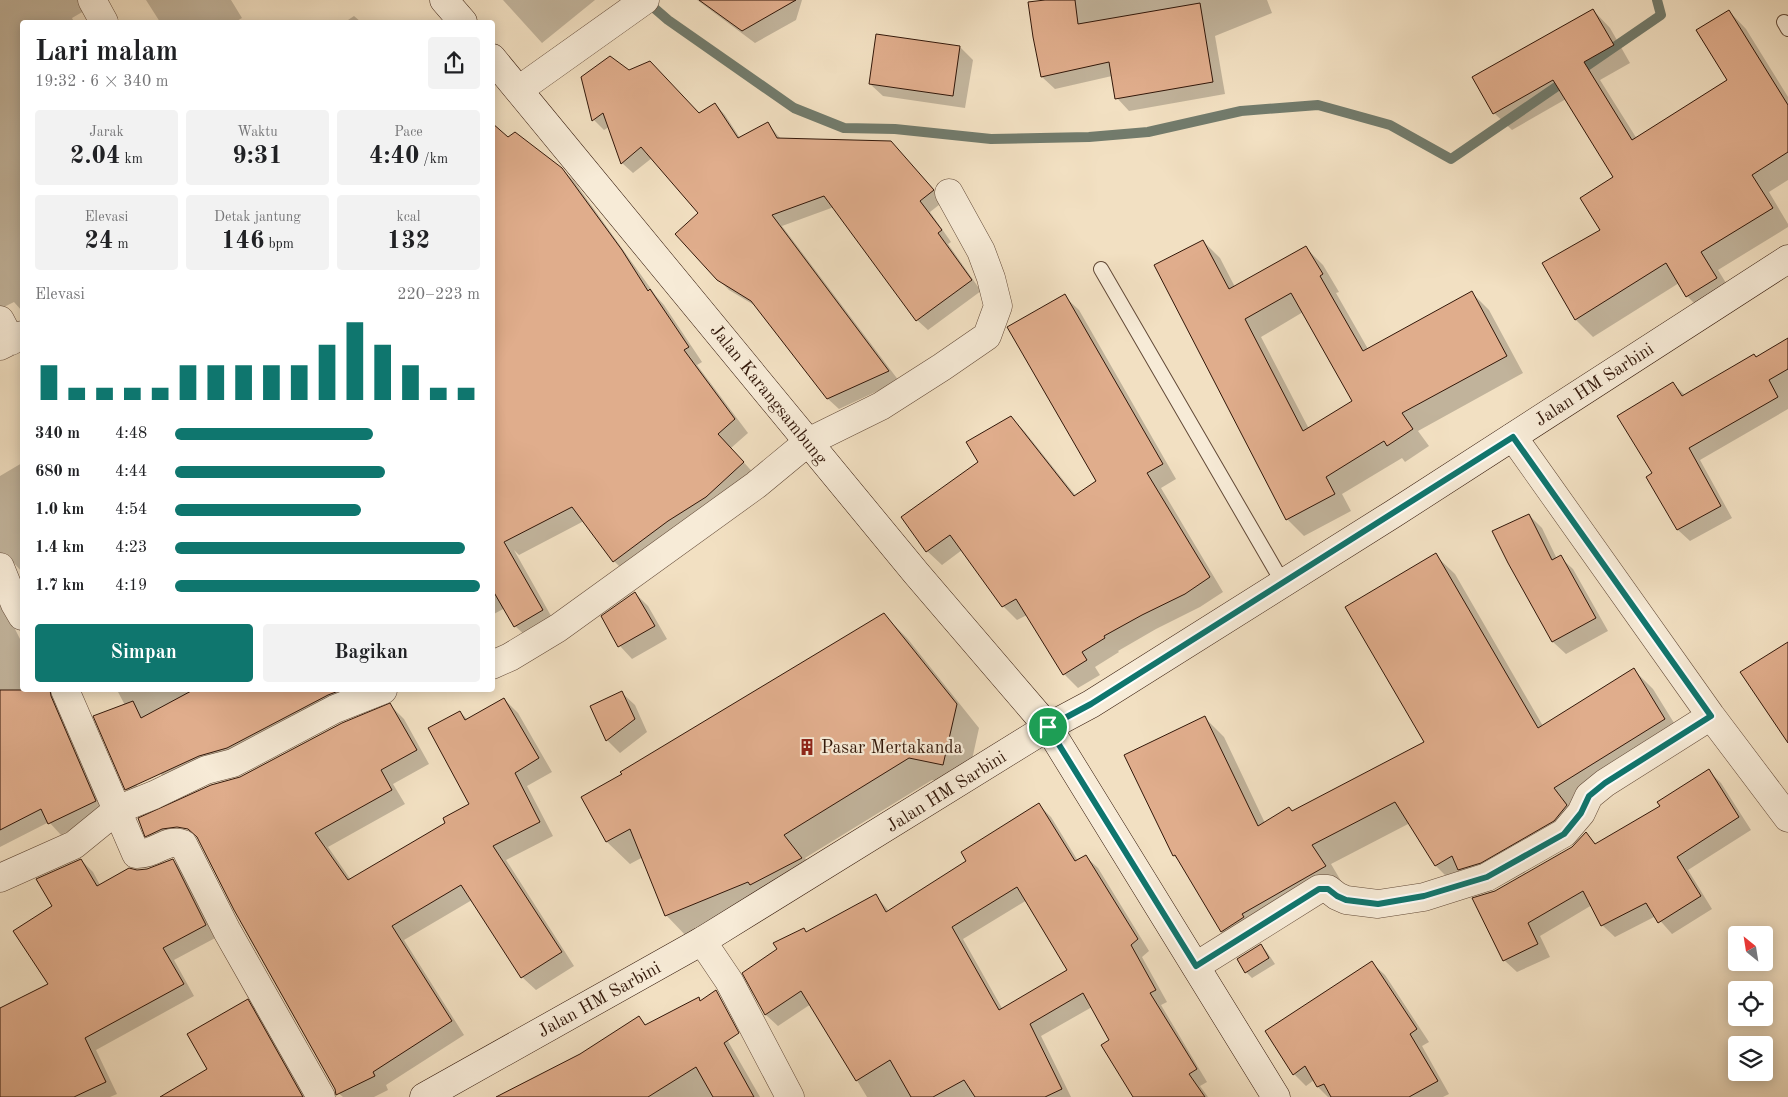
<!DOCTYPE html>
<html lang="id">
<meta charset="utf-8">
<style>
body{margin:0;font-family:"Old Standard TT",serif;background:#f2f2f2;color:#202124;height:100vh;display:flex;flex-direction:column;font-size:19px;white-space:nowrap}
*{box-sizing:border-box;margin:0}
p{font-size:16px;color:#757577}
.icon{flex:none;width:28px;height:28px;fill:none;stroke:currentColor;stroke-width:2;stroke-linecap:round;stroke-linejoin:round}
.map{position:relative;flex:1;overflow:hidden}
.sheet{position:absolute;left:20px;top:20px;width:475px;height:672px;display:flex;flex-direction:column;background:#fff;border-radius:5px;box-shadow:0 2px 12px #0003}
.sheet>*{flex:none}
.needle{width:32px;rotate:330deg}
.tools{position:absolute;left:1728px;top:926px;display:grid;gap:10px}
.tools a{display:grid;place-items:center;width:45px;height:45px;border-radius:5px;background:#fff;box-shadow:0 2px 12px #0003;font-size:25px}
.pin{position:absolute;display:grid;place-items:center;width:42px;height:42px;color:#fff;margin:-21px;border:2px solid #fff;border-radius:50%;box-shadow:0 1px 5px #0007}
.round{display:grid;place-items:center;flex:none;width:52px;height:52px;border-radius:5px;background:#f2f2f2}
.headline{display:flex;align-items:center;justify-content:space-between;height:85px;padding:0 15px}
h1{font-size:28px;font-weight:600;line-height:38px}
.figures{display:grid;grid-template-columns:repeat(3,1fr);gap:8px;height:85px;padding:5px 15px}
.figures div{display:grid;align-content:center;border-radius:5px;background:#f2f2f2;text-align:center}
.figures b{font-size:25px;font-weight:600}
.figures small{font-size:14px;font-weight:400}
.figures p{font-size:14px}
.chart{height:140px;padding:10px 15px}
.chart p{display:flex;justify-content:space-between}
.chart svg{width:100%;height:90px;margin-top:5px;stroke:#0f766e;stroke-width:6}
.button{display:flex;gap:10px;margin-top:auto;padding:10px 15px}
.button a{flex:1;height:58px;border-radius:5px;background:#0f766e;color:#fff;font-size:20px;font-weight:600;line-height:58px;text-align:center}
.button a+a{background:#f2f2f2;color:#202124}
ul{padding:0 15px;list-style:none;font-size:16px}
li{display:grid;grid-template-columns:80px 60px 1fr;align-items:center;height:38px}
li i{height:12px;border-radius:6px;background:#0f766e}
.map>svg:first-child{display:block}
.shadow{fill:#0003;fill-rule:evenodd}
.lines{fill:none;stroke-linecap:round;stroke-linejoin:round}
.stream{stroke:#727b6c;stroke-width:10}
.building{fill:#e0ad8c;stroke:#321709;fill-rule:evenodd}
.lane-casing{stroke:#624937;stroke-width:16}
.street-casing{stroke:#624937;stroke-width:29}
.secondary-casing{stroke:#321709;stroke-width:29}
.lane{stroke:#f7ebd7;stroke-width:14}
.street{stroke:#f7ebd7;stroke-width:28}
.secondary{stroke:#f7ebd7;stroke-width:28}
.route-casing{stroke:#fff;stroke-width:10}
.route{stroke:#0f766e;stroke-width:6}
.labels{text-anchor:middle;stroke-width:4.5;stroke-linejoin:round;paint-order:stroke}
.street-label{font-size:18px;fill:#321709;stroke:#f7ebd7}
.poi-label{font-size:18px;fill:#321709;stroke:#f7ebd7;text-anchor:start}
</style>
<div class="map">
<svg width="1788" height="1097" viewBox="0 0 1788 1097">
<rect width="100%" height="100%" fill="#f2e0c2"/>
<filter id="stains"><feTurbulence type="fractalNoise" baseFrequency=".004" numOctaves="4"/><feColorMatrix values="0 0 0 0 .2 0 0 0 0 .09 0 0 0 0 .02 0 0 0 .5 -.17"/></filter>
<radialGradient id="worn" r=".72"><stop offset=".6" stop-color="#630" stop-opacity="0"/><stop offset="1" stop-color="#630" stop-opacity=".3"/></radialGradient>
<path class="shadow" d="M 0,0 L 97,0 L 91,7 L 72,18 L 74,22 L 22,22 L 22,311 L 14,302 L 0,309 Z
M 146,0 L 231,0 L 242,18 L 235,22 L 160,22 Z
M 503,0 L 595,0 L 542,43 Z
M 697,0 L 802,0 L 796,20 L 755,43 Z
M 1043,0 L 1267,0 L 1272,13 L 1215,36 L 1225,94 L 1129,111 L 1117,98 L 1112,76 L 1055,89 L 1042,77 Z
M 1593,10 L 1610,28 L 1630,63 L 1600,80 L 1637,139 L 1729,80 L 1729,11 L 1746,29 L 1788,97 L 1788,180 L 1769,192 L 1788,224 L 1788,227 L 1718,270 L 1734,296 L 1705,314 L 1687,296 L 1679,283 L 1593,337 L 1576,320 L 1544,263 L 1601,230 L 1614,177 L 1566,99 L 1512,130 L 1494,113 Z
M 354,16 L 361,22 L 345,22 Z
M 960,47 L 973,60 L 965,108 L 883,96 L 870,84 Z
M 629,71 L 699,114 L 715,104 L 725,115 L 740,138 L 768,124 L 781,139 L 901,153 L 944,201 L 930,212 L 951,242 L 948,244 L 981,291 L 928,330 L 917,320 L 834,207 L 782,226 L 899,381 L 839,409 L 828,399 L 759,308 L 729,290 L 718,279 L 700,213 L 652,158 L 633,173 L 622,163 L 609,127 L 604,130 L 594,120 L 582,78 Z
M 508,139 L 560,167 L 574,181 L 656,296 L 664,305 L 702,362 L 697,365 L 748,433 L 731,448 L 757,477 L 628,575 L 614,561 L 584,521 L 519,555 L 514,550 L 555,623 L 528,638 L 515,626 L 505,608 L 492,615 L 492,550 L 506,542 L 492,524 Z
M 1203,241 L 1220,258 L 1235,287 L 1306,248 L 1323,265 L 1339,292 L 1336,293 L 1368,349 L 1472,293 L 1489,310 L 1523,373 L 1418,431 L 1429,446 L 1405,462 L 1402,458 L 1342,494 L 1351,511 L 1304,536 L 1287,519 ZM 1303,312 L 1354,401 L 1309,429 L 1261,337 Z
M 1064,296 L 1079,310 L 1176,479 L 1161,488 L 1223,592 L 1200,607 L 1156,629 L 1118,651 L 1119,652 L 1095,667 L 1100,675 L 1078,688 L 1064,674 L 1027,615 L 1017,620 L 1003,606 L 962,550 L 942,565 L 927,551 L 980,462 L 1011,417 L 1025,432 L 1076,496 L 1097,481 Z
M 1788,339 L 1788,409 L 1700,460 L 1732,518 L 1690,541 L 1678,530 L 1648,477 L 1654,474 L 1672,383 L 1685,395 L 1756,358 Z
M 22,463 L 22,572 L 14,563 L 6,564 L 0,568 L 0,476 Z
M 1529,515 L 1542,528 L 1557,559 L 1560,557 L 1573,569 L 1608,631 L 1566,654 L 1553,642 L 1509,563 Z
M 1435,555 L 1455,574 L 1543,726 L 1634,670 L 1653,689 L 1684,739 L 1573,808 L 1585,825 L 1455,885 L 1436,866 L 1410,823 L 1331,864 L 1344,886 L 1241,951 L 1222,931 L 1181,863 L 1174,856 L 1205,718 L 1224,737 L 1265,823 L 1293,812 L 1426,742 Z
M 635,593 L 648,606 L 667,639 L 632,659 L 620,646 Z
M 0,594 L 12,623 L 22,643 L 22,690 L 52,690 L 107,812 L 61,835 L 49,822 L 0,847 Z
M 884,615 L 907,638 L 979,728 L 966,787 L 932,780 L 805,858 L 824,881 L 688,938 L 666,915 L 643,857 L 630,864 L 607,842 L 583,798 L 623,775 Z
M 117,690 L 384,690 L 173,787 L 161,774 Z
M 622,693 L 635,705 L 647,732 L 620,753 L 607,740 L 592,707 Z
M 504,699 L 518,713 L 552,772 L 527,786 L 553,836 L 506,860 L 574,966 L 536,990 L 522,977 L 472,900 L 404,940 L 464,1035 L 386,1085 L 388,1090 L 374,1097 L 343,1097 L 336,1091 L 241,778 L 390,705 L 404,719 L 429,764 L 393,784 L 405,804 L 328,847 L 351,880 L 447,824 L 471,805 L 460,712 L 468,720 Z
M 123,770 L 148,798 L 139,802 L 126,789 Z
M 1709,771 L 1721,783 L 1751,830 L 1688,870 L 1712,909 L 1672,934 L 1656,916 L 1615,937 L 1602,925 L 1592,905 L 1540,936 L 1550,957 L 1517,972 L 1504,960 L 1495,892 L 1573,848 L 1586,834 L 1597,845 L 1661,806 Z
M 1039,805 L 1051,817 L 1078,861 L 1086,857 L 1098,868 L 1149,951 L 1142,957 L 1167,1002 L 1161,1005 L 1207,1082 L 1200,1086 L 1208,1097 L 1135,1097 L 1111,1041 L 1092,1007 L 1041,1036 L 1071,1097 L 867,1097 L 811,1004 L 778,1026 L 766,1015 L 744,973 L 778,950 L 804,929 L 807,933 L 875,895 L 889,911 L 968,862 ZM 1027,900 L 1069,971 L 1003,1010 L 963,939 Z
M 171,824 L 185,840 L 159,849 L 147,836 Z
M 81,860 L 93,872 L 100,885 L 137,871 L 147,870 L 173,860 L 184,872 L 217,937 L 174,960 L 194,996 L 96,1050 L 117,1094 L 110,1097 L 0,1097 L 0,1009 L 50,985 L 54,906 Z
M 1261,945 L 1267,952 L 1275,964 L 1252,978 L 1246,972 Z
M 1372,963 L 1385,975 L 1429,1042 L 1422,1046 L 1449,1094 L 1443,1097 L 1328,1097 L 1318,1087 L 1314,1080 L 1306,1086 L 1294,1074 Z
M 248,1001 L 258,1012 L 307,1097 L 177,1097 L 209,1069 Z
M 713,1015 L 760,1097 L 511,1097 L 639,1018 L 647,1026 Z"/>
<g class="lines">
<path class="stream" d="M 646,1 L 668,20 L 794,108 L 844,128 L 895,129 L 991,139 L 1089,137 L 1148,132 L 1241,111 L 1318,105 L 1390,125 L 1451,159 L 1661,15 L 1657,0"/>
</g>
<path class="building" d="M 699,0 L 796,0 L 742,31 Z
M 1045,0 L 1075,0 L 1078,24 L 1200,3 L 1213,82 L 1115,99 L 1109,62 L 1041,77 L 1033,37 L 1028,2 Z
M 1593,9 L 1614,45 L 1584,62 L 1632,140 L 1727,80 L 1696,30 L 1729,10 L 1788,105 L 1788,152 L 1752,175 L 1773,208 L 1701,252 L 1717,278 L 1686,297 L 1666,263 L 1575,320 L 1542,263 L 1600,230 L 1580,198 L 1613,177 L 1553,80 L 1493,114 L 1472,77 Z
M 876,34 L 960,46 L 953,96 L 869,84 Z
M 610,56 L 629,70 L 650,61 L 699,113 L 715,103 L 738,138 L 768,122 L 777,138 L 891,141 L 934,190 L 920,201 L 942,230 L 938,233 L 972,280 L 916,321 L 824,196 L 772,215 L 889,371 L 827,399 L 751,301 L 717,280 L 675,234 L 698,213 L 641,147 L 621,164 L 603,113 L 592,121 L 581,77 Z
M 492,123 L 508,137 L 515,132 L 562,168 L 622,250 L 648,291 L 650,289 L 689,347 L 684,350 L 735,419 L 718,434 L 744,462 L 706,497 L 668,521 L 613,562 L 572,507 L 504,542 L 543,610 L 514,627 L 492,589 Z
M 1203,240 L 1229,289 L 1306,246 L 1323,274 L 1320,276 L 1363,351 L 1472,291 L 1507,356 L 1402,413 L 1413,429 L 1387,446 L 1384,441 L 1326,477 L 1335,494 L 1286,520 L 1154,265 ZM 1291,293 L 1352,401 L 1303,431 L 1245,319 Z
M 1065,294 L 1163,464 L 1147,473 L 1210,577 L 1185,594 L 1142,615 L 1104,636 L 1105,638 L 1082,652 L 1087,660 L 1063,675 L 1016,599 L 1002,607 L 950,535 L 926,552 L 901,517 L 978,462 L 966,442 L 1011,416 L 1074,496 L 1096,481 L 1007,327 Z
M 1788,338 L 1788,369 L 1769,380 L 1778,397 L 1689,448 L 1721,506 L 1677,530 L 1646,477 L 1652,473 L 1617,416 L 1673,382 L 1682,396 L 1754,354 L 1756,357 Z
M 1529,514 L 1552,560 L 1561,555 L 1596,618 L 1552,642 L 1508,563 L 1492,531 Z
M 1436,553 L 1538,728 L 1634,668 L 1665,719 L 1554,788 L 1567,805 L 1554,821 L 1481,863 L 1458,870 L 1452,856 L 1435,866 L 1395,802 L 1312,845 L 1326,866 L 1242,914 L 1244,917 L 1221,932 L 1175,855 L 1173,856 L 1124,755 L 1205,716 L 1258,826 L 1289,807 L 1292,811 L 1424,742 L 1345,607 Z
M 635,592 L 655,626 L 618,647 L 601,616 Z
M 884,613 L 957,704 L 943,765 L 909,758 L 784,835 L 802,858 L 750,885 L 748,882 L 665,916 L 630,829 L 606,842 L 581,797 L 622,774 L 620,772 Z
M 1788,642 L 1788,743 L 1740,672 Z
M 0,690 L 50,690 L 51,696 L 96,801 L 48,824 L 41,809 L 0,830 Z
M 193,690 L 341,690 L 328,695 L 227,748 L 199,756 L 125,790 L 93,716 L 133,701 L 141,718 Z
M 622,691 L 635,719 L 606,741 L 590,706 Z
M 504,698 L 539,758 L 515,773 L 540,822 L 493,846 L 562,952 L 521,978 L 461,885 L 392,926 L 452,1021 L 373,1072 L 375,1076 L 336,1095 L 335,1089 L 234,910 L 197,837 L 188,829 L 177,827 L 162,829 L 145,837 L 138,818 L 211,785 L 240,777 L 342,723 L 390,703 L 417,750 L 381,770 L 392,790 L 315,833 L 348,880 L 445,823 L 443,818 L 469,804 L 428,728 L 460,711 L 465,720 Z
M 1709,769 L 1739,817 L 1677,857 L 1701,896 L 1658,923 L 1646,903 L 1601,926 L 1583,891 L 1528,923 L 1538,944 L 1503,961 L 1472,898 L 1495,891 L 1572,847 L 1586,832 L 1595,844 L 1660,806 L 1657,802 Z
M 1039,803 L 1075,861 L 1086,855 L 1138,939 L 1131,945 L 1156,990 L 1150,993 L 1197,1069 L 1189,1074 L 1205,1097 L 1133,1097 L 1101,1045 L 1109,1040 L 1083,993 L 1030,1024 L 1062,1089 L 1045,1097 L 975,1097 L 964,1080 L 933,1097 L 911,1097 L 890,1060 L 856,1081 L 801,991 L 765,1015 L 742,973 L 777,949 L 773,943 L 804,928 L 806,932 L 876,894 L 886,912 L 966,861 L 961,852 ZM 1017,887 L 1067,970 L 999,1010 L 952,927 Z
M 81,859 L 97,886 L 129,868 L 137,870 L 147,869 L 173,859 L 206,925 L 163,948 L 184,984 L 85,1038 L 106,1082 L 74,1097 L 0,1097 L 0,1008 L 48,984 L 13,931 L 52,906 L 36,879 Z
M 1261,944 L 1269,958 L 1245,973 L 1237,959 Z
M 1372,961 L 1417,1029 L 1410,1034 L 1438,1081 L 1409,1097 L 1331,1097 L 1324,1084 L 1317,1087 L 1305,1066 L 1293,1075 L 1265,1031 Z
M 716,990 L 739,1033 L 724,1043 L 754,1097 L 713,1097 L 696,1067 L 648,1097 L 496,1097 L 580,1054 L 639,1016 L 645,1025 L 699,997 L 700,1001 Z
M 248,999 L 303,1097 L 160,1097 L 207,1069 L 187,1034 Z"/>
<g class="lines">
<g class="lane-casing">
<path id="lane" d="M 1784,22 L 1788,29
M 1101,269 L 1283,583"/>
</g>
<g class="street-casing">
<path id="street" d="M 92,0 L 104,22
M 520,89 L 645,0
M 0,320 L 11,341
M 0,346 L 22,335
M 1513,437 L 1711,716 L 1788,818
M 0,567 L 15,604 L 22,616
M 492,665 L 510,657 L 558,628 L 756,485 L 808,442 L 881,406 L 942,367 L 987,336 L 998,306 L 991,278 L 981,251 L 949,193
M 65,690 L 136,854 C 155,855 168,837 183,844 L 227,931 L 321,1097
M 0,878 L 74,845 L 117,810 L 154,795 L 206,770 L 233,763 L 335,709 L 383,690
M 702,941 L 729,981 L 790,1097
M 1196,966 L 1319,889 L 1328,889 L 1337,896 L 1346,900 L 1378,904 L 1424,897 L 1487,877 L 1564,833 L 1581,813 L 1589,796 L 1605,783 L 1711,716"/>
</g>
<g class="secondary-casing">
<path id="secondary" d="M 444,0 L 463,22
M 492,58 L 916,573 L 1048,727 L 1276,1097
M 424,1097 L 702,941 L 1048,727 L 1091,704 L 1393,514 L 1788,259"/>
</g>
<use href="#lane" class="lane"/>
<use href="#street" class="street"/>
<use href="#secondary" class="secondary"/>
</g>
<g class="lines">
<g class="route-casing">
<path id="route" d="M 1513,437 L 1711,716 L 1605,783 L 1589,796 L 1581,813 L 1564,834 L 1487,877 L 1424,896 L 1378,904 L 1346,900 L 1337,896 L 1328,889 L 1319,889 L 1196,966 L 1048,727 L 1091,704 Z"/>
</g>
<use href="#route" class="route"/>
</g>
<defs>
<g id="building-bare" transform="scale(1.35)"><path d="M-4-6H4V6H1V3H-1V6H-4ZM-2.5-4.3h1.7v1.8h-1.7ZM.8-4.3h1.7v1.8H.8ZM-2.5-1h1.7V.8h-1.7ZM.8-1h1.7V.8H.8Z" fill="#8f2418" stroke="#f7ebd7" stroke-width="2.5" paint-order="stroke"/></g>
</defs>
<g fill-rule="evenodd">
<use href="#building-bare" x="807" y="747"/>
</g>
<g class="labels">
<g class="street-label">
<text transform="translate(1594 384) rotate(-33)" y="6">Jalan HM Sarbini</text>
<text transform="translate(769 394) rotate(51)" y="6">Jalan Karangsambung</text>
<text transform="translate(946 791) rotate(-32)" y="6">Jalan HM Sarbini</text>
<text transform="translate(599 999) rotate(-29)" y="6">Jalan HM Sarbini</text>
</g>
<g class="poi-label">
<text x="821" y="753">Pasar Mertakanda</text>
</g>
</g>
<rect width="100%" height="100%" filter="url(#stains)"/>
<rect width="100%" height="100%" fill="url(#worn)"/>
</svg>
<div class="tools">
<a><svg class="needle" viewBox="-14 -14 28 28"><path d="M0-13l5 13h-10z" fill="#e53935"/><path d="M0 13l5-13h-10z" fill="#757577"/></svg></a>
<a><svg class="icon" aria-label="locate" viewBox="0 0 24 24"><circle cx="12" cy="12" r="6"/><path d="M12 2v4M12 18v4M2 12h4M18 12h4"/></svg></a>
<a><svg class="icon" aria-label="layers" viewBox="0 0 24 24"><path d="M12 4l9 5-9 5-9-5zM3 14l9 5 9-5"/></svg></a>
</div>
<div class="pin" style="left:1048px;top:727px;background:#1e9e55"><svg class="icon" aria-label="arrive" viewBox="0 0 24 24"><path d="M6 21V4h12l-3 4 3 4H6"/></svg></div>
<section class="sheet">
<div class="headline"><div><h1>Lari malam</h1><p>19:32 · 6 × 340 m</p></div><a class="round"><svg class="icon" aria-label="share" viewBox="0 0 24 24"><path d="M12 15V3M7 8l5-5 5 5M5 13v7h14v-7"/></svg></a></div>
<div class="figures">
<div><p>Jarak</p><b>2.04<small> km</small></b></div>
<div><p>Waktu</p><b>9:31</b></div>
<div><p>Pace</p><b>4:40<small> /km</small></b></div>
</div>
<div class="figures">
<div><p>Elevasi</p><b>24<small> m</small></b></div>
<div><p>Detak jantung</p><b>146<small> bpm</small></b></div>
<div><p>kcal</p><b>132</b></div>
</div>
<div class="chart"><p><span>Elevasi</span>220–223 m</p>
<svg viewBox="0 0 160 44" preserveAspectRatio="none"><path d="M5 44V27M15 44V38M25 44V38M35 44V38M45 44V38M55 44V27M65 44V27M75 44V27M85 44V27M95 44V27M105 44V17M115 44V6M125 44V17M135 44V27M145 44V38M155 44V38"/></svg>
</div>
<ul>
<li><b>340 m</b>4:48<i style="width:65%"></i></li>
<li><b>680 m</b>4:44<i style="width:69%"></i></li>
<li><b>1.0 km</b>4:54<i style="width:61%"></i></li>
<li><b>1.4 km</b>4:23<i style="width:95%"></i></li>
<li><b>1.7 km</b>4:19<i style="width:100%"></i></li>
</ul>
<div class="button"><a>Simpan</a><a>Bagikan</a></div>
</section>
</div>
